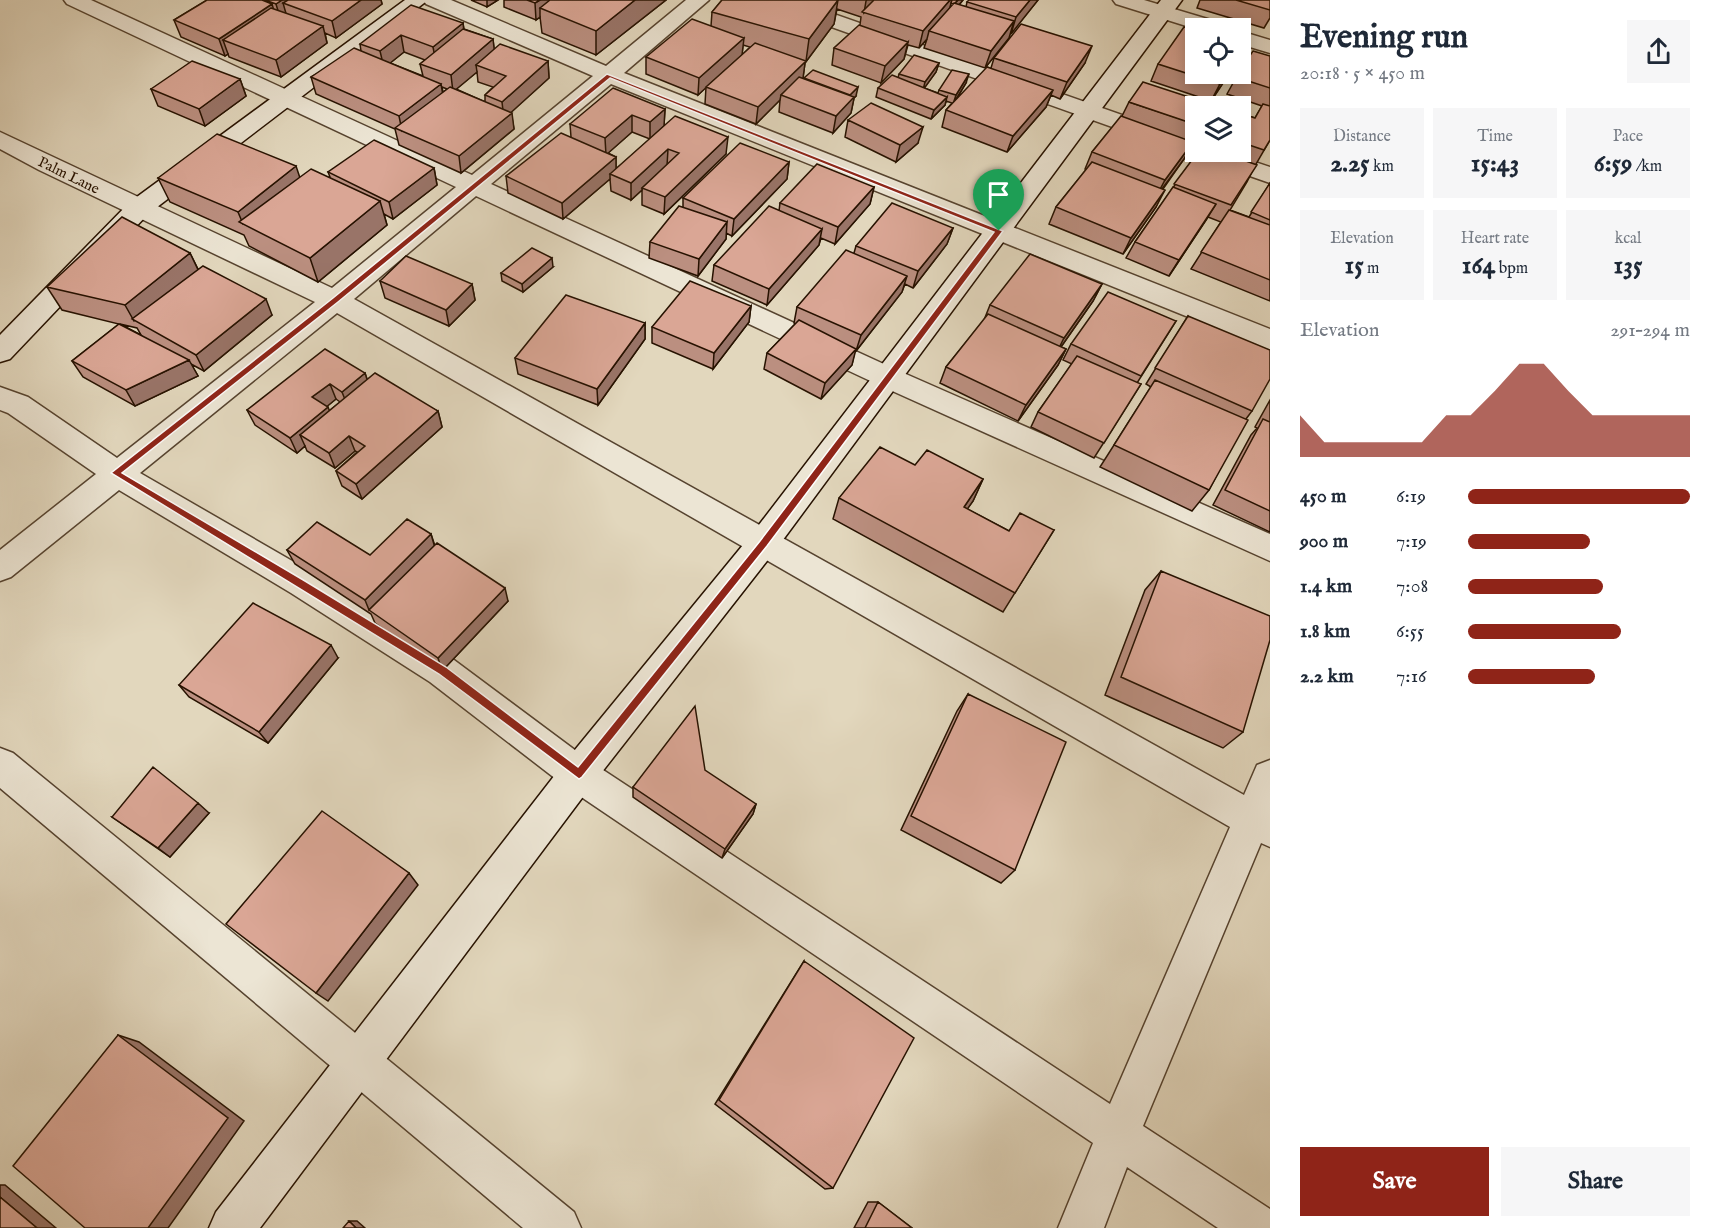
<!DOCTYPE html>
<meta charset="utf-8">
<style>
body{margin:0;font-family:"IM FELL English",serif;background:#f6f6f7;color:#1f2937;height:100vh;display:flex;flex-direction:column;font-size:22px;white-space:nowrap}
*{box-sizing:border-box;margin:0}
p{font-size:20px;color:#747a83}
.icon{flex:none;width:33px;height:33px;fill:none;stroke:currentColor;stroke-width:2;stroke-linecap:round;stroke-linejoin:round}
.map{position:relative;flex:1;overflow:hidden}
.panel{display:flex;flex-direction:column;background:#fff;width:450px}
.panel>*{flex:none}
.controls{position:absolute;left:1185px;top:18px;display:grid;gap:12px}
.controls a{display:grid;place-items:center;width:66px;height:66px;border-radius:0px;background:#fff;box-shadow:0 3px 15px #0003;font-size:30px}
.pin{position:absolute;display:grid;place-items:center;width:51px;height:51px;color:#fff;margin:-62px -26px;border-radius:50% 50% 50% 0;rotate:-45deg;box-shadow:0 0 6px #0007}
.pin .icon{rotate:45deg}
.round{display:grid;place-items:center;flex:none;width:63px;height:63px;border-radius:0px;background:#f6f6f7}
.summary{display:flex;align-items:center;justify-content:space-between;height:102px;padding:0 30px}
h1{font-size:33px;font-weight:700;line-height:45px}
.figures{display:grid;grid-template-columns:repeat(3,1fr);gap:9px;height:102px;padding:6px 30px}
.figures div{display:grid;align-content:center;border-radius:0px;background:#f6f6f7;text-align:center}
.figures b{font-size:26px;font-weight:700}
.figures small{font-size:16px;font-weight:400}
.figures p{font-size:16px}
.chart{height:168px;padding:12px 30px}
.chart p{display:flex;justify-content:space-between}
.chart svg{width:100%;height:108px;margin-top:6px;fill:#8f2418;opacity:.7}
.action{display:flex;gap:12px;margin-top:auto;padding:12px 30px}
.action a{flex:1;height:69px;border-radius:0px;background:#8f2418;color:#fff;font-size:24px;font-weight:700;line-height:69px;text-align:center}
.action a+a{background:#f6f6f7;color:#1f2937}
ul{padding:0 30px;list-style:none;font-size:20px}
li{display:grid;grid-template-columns:96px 72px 1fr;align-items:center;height:45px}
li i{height:15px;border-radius:8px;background:#8f2418}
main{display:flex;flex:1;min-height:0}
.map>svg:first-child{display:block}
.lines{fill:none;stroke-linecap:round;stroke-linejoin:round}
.street-casing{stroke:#56432f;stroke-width:3}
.secondary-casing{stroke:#271200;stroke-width:3}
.street{fill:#ece5d4;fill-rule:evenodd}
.secondary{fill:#ece5d4;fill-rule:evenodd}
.wall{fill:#bb8f80;stroke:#271200;stroke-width:1.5;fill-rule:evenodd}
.shaded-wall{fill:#997468;stroke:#271200;stroke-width:1.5}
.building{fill:#daa695;stroke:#271200;stroke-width:1.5}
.route{fill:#8f2418;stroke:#fff;stroke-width:1.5;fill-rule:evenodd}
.labels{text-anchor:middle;stroke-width:5;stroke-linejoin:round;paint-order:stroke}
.far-street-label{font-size:15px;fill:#271200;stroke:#ece5d4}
</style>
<main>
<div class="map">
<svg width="1270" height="1228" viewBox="0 0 1270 1228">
<rect width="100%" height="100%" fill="#e2d7bd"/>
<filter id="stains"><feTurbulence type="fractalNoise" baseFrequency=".00333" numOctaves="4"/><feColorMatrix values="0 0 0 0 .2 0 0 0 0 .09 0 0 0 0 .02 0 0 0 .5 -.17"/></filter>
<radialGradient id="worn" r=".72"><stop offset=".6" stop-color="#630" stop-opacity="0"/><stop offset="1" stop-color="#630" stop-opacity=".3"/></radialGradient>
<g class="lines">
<g class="street-casing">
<path id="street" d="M 64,0 L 91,0 L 472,175 L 593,76 L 426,4 L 423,0 L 451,0 L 606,66 L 686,0 L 709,0 L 624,73 L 1270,329 L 1270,350 L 611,84 L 491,184 L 899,371 L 1270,534 L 1270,561 L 879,385 L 476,196 L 354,299 L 1244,795 L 1257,765 L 1270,760 L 1270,847 L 1261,843 L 1143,1126 L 1270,1209 L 1270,1228 L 1218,1228 L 1127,1167 L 1104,1228 L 1058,1228 L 1093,1143 L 565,786 L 430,682 L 291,593 L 119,490 L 11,577 L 0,581 L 0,550 L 96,474 L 8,413 L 0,410 L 0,387 L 28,397 L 117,458 L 315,302 L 39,170 L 0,149 L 0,132 L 332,288 L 456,187 L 67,4 ZM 337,313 L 1230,827 L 1110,1104 L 591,762 L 454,660 L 313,573 L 140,473 Z
M 764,0 L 794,0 L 1196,141 L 1196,152 L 1225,152 L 1270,167 L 1270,183 L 1204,160 L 1200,155 L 1188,154 L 767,4 Z
M 1113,0 L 1144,0 L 1221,23 L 1224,28 L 1196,29 L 1116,4 Z
M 1240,31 L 1270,40 L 1270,53 L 1240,44 Z
M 0,748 L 13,753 L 574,1212 L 581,1228 L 523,1228 L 0,788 Z"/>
</g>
<g class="secondary-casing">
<path id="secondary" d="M 405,0 L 428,0 L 148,214 L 10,359 L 0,362 L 0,335 L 130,202 Z
M 1161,0 L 1182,0 L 774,552 L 591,786 L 260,1228 L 209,1228 L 216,1212 L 565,762 L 752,534 Z"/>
</g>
<use href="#street" class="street"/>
<use href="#secondary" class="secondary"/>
</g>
<path class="wall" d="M 207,0 L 381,0 L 382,4 L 336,38 L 325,33 L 327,43 L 281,77 L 229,57 L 228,54 L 225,56 L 181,37 L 174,20 Z
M 471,0 L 498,0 L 487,7 Z
M 504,0 L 666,0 L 596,55 L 542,33 L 540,17 L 536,20 L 504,7 Z
M 722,0 L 963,0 L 959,5 L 966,7 L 967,2 L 1038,0 L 1010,34 L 1009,38 L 985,68 L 924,48 L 927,39 L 919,48 L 908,45 L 904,59 L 881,83 L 832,65 L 834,48 L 860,25 L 861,17 L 837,9 L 834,24 L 805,63 L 803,78 L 856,96 L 854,98 L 851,113 L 833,133 L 779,112 L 780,100 L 756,124 L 705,104 L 706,87 L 698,95 L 646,74 L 646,57 L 711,26 L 712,12 ZM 743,45 L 750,47 L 742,55 Z
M 1200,0 L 1270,0 L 1270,18 L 1264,28 L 1197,8 Z
M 463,23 L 464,29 L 493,39 L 494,49 L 548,61 L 549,78 L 511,112 L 514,129 L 461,173 L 399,145 L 395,129 L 316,94 L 311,77 L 361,51 L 360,44 ZM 404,52 L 425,60 L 420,64 L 423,76 L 390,63 ZM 477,72 L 478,82 L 493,87 L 485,95 L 485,102 L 456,89 ZM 442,87 L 447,89 L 443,92 Z
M 1270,56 L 1270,140 L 1256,164 L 1247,182 L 1230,210 L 1249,217 L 1270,183 L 1270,301 L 1191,269 L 1221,222 L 1208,217 L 1169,276 L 1126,258 L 1135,242 L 1198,152 L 1240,152 L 1240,113 L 1255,118 L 1262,106 L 1227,94 L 1238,74 Z
M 994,58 L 1085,63 L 1060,99 L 1051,95 L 1046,107 L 1007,152 L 942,127 L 946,110 L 952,103 L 946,101 L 945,105 L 931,119 L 876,97 L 878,88 L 898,78 L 899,74 L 939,63 L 936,72 L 924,88 L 938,93 L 939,90 L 966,83 L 956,100 L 991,68 Z
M 1158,64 L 1229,74 L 1211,101 L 1151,81 Z
M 240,79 L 246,96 L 205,126 L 158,106 L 151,89 Z
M 1129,102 L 1196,124 L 1186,140 L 1184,159 L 1163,189 L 1156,207 L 1123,254 L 1049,224 L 1056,207 L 1086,170 L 1085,169 L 1092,152 L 1122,116 Z
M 665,109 L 664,125 L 726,154 L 664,214 L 642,205 L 642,190 L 631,200 L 611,191 L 610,179 L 563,219 L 508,193 L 506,176 L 571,137 L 570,124 ZM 632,132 L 650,139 L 616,169 L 616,157 L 608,153 Z
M 848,120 L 918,143 L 896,162 L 845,137 Z
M 789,162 L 787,179 L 732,236 L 726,233 L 726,239 L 698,276 L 649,258 L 650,242 L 683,207 L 683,198 Z
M 434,168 L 437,185 L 393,219 L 384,214 L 387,225 L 318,282 L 249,246 L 244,235 L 170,202 L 158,178 L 330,177 L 328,172 Z
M 874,187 L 870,204 L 835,244 L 821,238 L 819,245 L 767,305 L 712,281 L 714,265 L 779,211 L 780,203 Z
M 953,228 L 947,244 L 913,288 L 905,284 L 902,292 L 856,351 L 855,350 L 852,365 L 821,399 L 764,369 L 767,353 L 795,324 L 794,323 L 797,307 L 854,253 L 856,246 Z
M 190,253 L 198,269 L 272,315 L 204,371 L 191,364 L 198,376 L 135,406 L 83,377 L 72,361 L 119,324 L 62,310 L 47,287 ZM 120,324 L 137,328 L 141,335 Z
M 553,267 L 523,292 L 502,281 L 501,273 Z
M 380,281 L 472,284 L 475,300 L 449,326 L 385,298 Z
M 1102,284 L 1093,301 L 1061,347 L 1066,349 L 1058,365 L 1018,421 L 940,383 L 946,367 L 984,320 L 990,305 Z
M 751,306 L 749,322 L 713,369 L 652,343 L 652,327 Z
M 1188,316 L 1252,411 L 1246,419 L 1209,490 L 1192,511 L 1100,467 L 1151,387 L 1146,384 Z
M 1176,321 L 1137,383 L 1141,384 L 1094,458 L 1031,427 L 1038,412 L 1072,364 L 1063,360 L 1071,344 Z
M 645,323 L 645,339 L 598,405 L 518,374 L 515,358 Z
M 365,373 L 367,379 L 438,411 L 442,427 L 362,499 L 342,486 L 336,471 L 357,452 L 355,451 L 335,468 L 307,451 L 305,446 L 297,453 L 255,425 L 247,410 ZM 336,399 L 340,402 L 329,411 L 327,406 Z
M 1270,400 L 1270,532 L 1213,505 L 1251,435 L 1257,428 L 1255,427 Z
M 915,465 L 983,479 L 973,501 L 967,509 L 1009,531 L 1054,530 L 1003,612 L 833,519 L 839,498 Z
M 431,534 L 435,546 L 508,601 L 442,671 L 375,623 L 371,614 L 295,564 L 287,550 L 370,555 Z
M 1161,571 L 1243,732 L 1223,748 L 1105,695 L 1145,590 Z
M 338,658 L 268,743 L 189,697 L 179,685 Z
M 968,694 L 1015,870 L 1001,883 L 901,830 L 957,711 Z
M 633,787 L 756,804 L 753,814 L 722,858 L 633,797 Z
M 209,813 L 170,857 L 112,817 Z
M 804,961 L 833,1188 L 825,1189 L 715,1104 Z
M 868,1202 L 878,1202 L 912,1228 L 854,1228 Z"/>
<path class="shaded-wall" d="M 282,0 L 311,0 L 283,3 L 287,17 L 281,21 L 276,4 Z
M 361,0 L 381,0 L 382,4 L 336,38 L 332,21 Z
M 487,0 L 498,0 L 487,7 Z
M 540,0 L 565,0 L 540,8 L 540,17 L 536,20 L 535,3 Z
M 635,0 L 666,0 L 596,55 L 596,31 Z
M 838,0 L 834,24 L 805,63 L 803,78 L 781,95 L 780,100 L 756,124 L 758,107 L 806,61 L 809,39 Z
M 867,0 L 880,0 L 864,13 L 866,1 Z
M 950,0 L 952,0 L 948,14 L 929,31 L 927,39 L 919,48 L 923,31 Z
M 958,0 L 963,0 L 952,13 L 954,4 Z
M 1030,0 L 1038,0 L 1011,34 L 1016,17 Z
M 272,4 L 277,21 L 223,40 L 228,54 L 225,56 L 219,39 Z
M 1014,21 L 1009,38 L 985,68 L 991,51 Z
M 463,23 L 465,40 L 436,63 L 433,47 Z
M 323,26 L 327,43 L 281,77 L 276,60 Z
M 401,35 L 404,52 L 384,68 L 380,51 Z
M 744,38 L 742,55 L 698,95 L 699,78 Z
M 493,39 L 495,56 L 476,65 L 477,72 L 453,92 L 451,75 Z
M 908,42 L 904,59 L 881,83 L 885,66 Z
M 1092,46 L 1085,63 L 1060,99 L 1067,82 Z
M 548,61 L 549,78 L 504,119 L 502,102 Z
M 939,63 L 936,72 L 923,90 L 925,82 Z
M 969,74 L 966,83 L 953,104 L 956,95 Z
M 1227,74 L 1229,74 L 1211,101 L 1220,84 Z
M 240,79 L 246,96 L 205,126 L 199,109 Z
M 441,84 L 444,101 L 402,131 L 399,116 Z
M 858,87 L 856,96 L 854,98 L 851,113 L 833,133 L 836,116 L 848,97 Z
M 1053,90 L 1046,107 L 1007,152 L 1013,136 Z
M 947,97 L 945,105 L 931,119 L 934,110 Z
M 665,109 L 664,126 L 650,139 L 650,122 Z
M 512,113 L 514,129 L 461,173 L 459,156 Z
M 632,115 L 632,132 L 606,155 L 605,138 Z
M 1196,121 L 1196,124 L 1185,141 Z
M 923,127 L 918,143 L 896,162 L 900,145 Z
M 728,137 L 726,154 L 664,214 L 665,197 Z
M 1193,142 L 1184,159 L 1156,197 L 1165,180 Z
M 668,149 L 667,166 L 642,188 L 642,190 L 631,200 L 631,183 Z
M 616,157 L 616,174 L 610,174 L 610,179 L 563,219 L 562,203 Z
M 789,162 L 787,179 L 732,236 L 734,219 Z
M 296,166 L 304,190 L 243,224 L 238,212 Z
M 434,168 L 437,185 L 393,219 L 389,202 Z
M 874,187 L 870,204 L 835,244 L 838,227 Z
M 1165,190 L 1156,207 L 1123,254 L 1131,238 Z
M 380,201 L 387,225 L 318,282 L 310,258 Z
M 1216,204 L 1206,220 L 1169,276 L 1179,260 Z
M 727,222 L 726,239 L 698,276 L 699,259 Z
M 953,228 L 947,244 L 913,288 L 918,271 Z
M 822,229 L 819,245 L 767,305 L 769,289 Z
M 190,253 L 201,276 L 134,321 L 125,305 Z
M 552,258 L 553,267 L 523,292 L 522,284 Z
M 907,276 L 902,292 L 856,351 L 861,335 Z
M 472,284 L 475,300 L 449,326 L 446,310 Z
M 1102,284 L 1093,301 L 1056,354 L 1064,338 Z
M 266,299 L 272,315 L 204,371 L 196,355 Z
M 751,306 L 749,322 L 713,369 L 714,353 Z
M 645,323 L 645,339 L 598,405 L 597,389 Z
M 856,349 L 852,365 L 821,399 L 825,383 Z
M 1066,349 L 1058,365 L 1018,421 L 1026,405 Z
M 189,360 L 198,376 L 135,406 L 126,390 Z
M 365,373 L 370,389 L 348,407 L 342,392 Z
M 330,384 L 336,399 L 319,413 L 312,397 Z
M 328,407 L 334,422 L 300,435 L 305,446 L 297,453 L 290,438 Z
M 438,411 L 442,427 L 362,499 L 356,484 Z
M 349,436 L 355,451 L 335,468 L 329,453 Z
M 983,479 L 973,501 L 954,528 L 964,507 Z
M 431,534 L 435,548 L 369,610 L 365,600 Z
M 505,588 L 508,601 L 442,671 L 438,658 Z
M 331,645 L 338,658 L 268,743 L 259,732 Z
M 198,803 L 209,813 L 170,857 L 158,848 Z
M 756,804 L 753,814 L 722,858 L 725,849 Z
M 409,873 L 418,885 L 328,1001 L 316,993 Z
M 118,1035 L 139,1042 L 244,1121 L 168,1228 L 148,1228 Z
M 0,1185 L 5,1185 L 56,1228 L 37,1228 L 0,1197 Z
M 349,1221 L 357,1221 L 365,1228 L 356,1228 Z"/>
<path class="building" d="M 207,0 L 262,0 L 272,4 L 219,39 L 174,20 Z
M 265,0 L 282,0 L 276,4 Z
M 288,0 L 361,0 L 332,21 L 283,3 Z
M 527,0 L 540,0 L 535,3 Z
M 550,0 L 635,0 L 596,31 L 540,8 Z
M 722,0 L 838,0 L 809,39 L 712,12 Z
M 874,0 L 950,0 L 923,31 L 862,12 Z
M 952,0 L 958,0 L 955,3 L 954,3 L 953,4 L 951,3 Z
M 969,0 L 1030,0 L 1016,17 L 967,2 Z
M 1236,0 L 1270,0 L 1270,10 Z
M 954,3 L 1014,21 L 991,51 L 929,31 Z
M 411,5 L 463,23 L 433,47 L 401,35 L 380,51 L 360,44 Z
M 271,8 L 323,26 L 276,60 L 223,40 Z
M 692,19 L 744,38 L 699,78 L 646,57 Z
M 1021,24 L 1092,46 L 1067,82 L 994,58 Z
M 859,25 L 908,42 L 885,66 L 834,48 Z
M 1184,27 L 1196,31 L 1196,74 L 1227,74 L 1220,84 L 1158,64 Z
M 463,29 L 493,39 L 451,75 L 420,64 Z
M 755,43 L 806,61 L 758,107 L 706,87 Z
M 500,44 L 548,61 L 502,102 L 485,95 L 506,76 L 476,65 Z
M 1240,45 L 1244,46 L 1240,52 Z
M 354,48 L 441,84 L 399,116 L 311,77 Z
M 1253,51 L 1270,56 L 1270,88 L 1236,77 L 1238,74 L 1240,74 L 1240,70 Z
M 914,55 L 939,63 L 925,82 L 899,74 Z
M 192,61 L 240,79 L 199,109 L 151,89 Z
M 987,67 L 1053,90 L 1013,136 L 946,110 Z
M 813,70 L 858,87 L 850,95 L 804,78 Z
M 952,70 L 969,74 L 956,95 L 939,90 Z
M 892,75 L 947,97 L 934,110 L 878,88 Z
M 799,77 L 854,97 L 836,116 L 781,95 Z
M 1143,82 L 1207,103 L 1205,106 L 1196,106 L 1196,121 L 1194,124 L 1129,102 Z
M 450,87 L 512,113 L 459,156 L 395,128 Z
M 613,88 L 665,109 L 650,122 L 632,115 L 605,138 L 570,124 Z
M 871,103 L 923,127 L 900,145 L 848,120 Z
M 1263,104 L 1270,106 L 1270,140 L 1264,150 L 1240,142 L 1240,113 L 1255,118 Z
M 675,116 L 728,137 L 665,197 L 642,188 L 679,153 L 668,149 L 631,183 L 610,174 Z
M 1121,116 L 1193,142 L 1165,180 L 1092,152 Z
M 561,133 L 616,157 L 562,203 L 506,176 Z
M 217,134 L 296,166 L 238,212 L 158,178 Z
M 374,140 L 434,168 L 389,202 L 328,172 Z
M 740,143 L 789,162 L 734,219 L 683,198 Z
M 1198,152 L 1221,152 L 1257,165 L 1231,205 L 1174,184 Z
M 1092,162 L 1165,190 L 1131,238 L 1056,207 Z
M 817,164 L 874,187 L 838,227 L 780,203 Z
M 311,169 L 380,201 L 310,258 L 239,222 Z
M 1270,183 L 1270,220 L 1251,212 Z
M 1173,187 L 1216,204 L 1179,260 L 1135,242 Z
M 892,203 L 953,228 L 918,271 L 856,246 Z
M 679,206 L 727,222 L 699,259 L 650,242 Z
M 769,206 L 822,229 L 769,289 L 714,265 Z
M 1229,210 L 1270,225 L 1270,280 L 1201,252 Z
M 122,217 L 190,253 L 125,305 L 47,287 Z
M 532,248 L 552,258 L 522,284 L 501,273 Z
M 846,250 L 907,276 L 861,335 L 797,307 Z
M 1030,254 L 1102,284 L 1064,338 L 990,305 Z
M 406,256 L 472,284 L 446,310 L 380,281 Z
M 203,266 L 266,299 L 196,355 L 132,319 Z
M 690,281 L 751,306 L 714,353 L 652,327 Z
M 1108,292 L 1176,321 L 1141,376 L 1071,344 Z
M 566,295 L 645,323 L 597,389 L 515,358 Z
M 988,314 L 1066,349 L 1026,405 L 946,367 Z
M 1188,316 L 1270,350 L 1270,379 L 1252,411 L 1155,368 Z
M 799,320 L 856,349 L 825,383 L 767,353 Z
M 119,324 L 189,360 L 126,390 L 72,361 Z
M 325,349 L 365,373 L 342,392 L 330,384 L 312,397 L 328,407 L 290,438 L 247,410 Z
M 1077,356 L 1141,384 L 1104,443 L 1038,412 Z
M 375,373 L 438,411 L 356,484 L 336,471 L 365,446 L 349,436 L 329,453 L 300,435 Z
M 1155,380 L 1248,420 L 1209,490 L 1114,445 Z
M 1263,419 L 1270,422 L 1270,511 L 1225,490 Z
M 880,447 L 915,465 L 927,450 L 983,479 L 964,507 L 1009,531 L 1020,513 L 1054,530 L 1015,593 L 839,498 Z
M 407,519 L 431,534 L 365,600 L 287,550 L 317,522 L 370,555 Z
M 437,543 L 505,588 L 438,658 L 369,610 Z
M 1161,571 L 1270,616 L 1270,640 L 1243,732 L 1121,677 Z
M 253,603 L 331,645 L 259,732 L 179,685 Z
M 968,694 L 1066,742 L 1015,870 L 911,816 Z
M 695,706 L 705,770 L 756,804 L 725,849 L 633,787 Z
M 153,767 L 198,803 L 158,848 L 112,817 Z
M 322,811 L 409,873 L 316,993 L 226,924 Z
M 804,961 L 914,1038 L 833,1188 L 719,1100 Z
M 118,1035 L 228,1118 L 148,1228 L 85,1228 L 13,1166 Z
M 0,1197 L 37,1228 L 0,1228 Z
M 878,1202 L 912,1228 L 865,1228 Z
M 349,1221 L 356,1228 L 343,1228 Z"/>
<path class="route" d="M 607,74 L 1003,231 L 767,546 L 582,777 L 579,779 L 439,674 L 111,473 L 333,298 ZM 610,78 L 994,232 L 760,541 L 578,767 L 446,667 L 305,581 L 122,473 L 338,302 Z"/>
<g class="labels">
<g class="far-street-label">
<text transform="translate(69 175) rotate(26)" y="5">Palm Lane</text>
</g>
</g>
<rect width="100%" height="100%" filter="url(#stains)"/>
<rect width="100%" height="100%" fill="url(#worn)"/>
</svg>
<div class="controls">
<a><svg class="icon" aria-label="locate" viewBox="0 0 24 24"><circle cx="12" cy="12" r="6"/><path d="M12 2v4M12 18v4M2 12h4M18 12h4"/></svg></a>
<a><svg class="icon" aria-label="layers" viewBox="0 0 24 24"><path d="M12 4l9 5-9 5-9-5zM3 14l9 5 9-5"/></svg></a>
</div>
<div class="pin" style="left:999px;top:231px;background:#1e9e55"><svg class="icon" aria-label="arrive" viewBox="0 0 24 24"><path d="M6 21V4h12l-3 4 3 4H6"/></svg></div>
</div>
<section class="panel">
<div class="summary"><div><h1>Evening run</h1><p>20:18 · 5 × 450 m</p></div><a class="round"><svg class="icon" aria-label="share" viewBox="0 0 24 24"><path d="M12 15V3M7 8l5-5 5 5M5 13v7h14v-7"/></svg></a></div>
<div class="figures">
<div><p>Distance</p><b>2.25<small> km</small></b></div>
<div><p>Time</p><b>15:43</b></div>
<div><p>Pace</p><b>6:59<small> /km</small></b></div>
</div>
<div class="figures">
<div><p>Elevation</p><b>15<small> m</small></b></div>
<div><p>Heart rate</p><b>164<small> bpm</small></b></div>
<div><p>kcal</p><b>135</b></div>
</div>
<div class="chart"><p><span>Elevation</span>291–294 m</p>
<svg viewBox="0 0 160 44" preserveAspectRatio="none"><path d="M0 44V27L10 38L20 38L30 38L40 38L50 38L60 27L70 27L80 17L90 6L100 6L110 17L120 27L130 27L140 27L150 27L160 27V44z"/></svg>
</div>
<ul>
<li><b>450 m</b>6:19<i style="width:100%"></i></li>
<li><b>900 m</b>7:19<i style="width:55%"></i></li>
<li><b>1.4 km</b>7:08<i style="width:61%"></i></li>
<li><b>1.8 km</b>6:55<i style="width:69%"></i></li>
<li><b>2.2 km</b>7:16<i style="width:57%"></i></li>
</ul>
<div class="action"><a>Save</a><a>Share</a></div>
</section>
</main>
